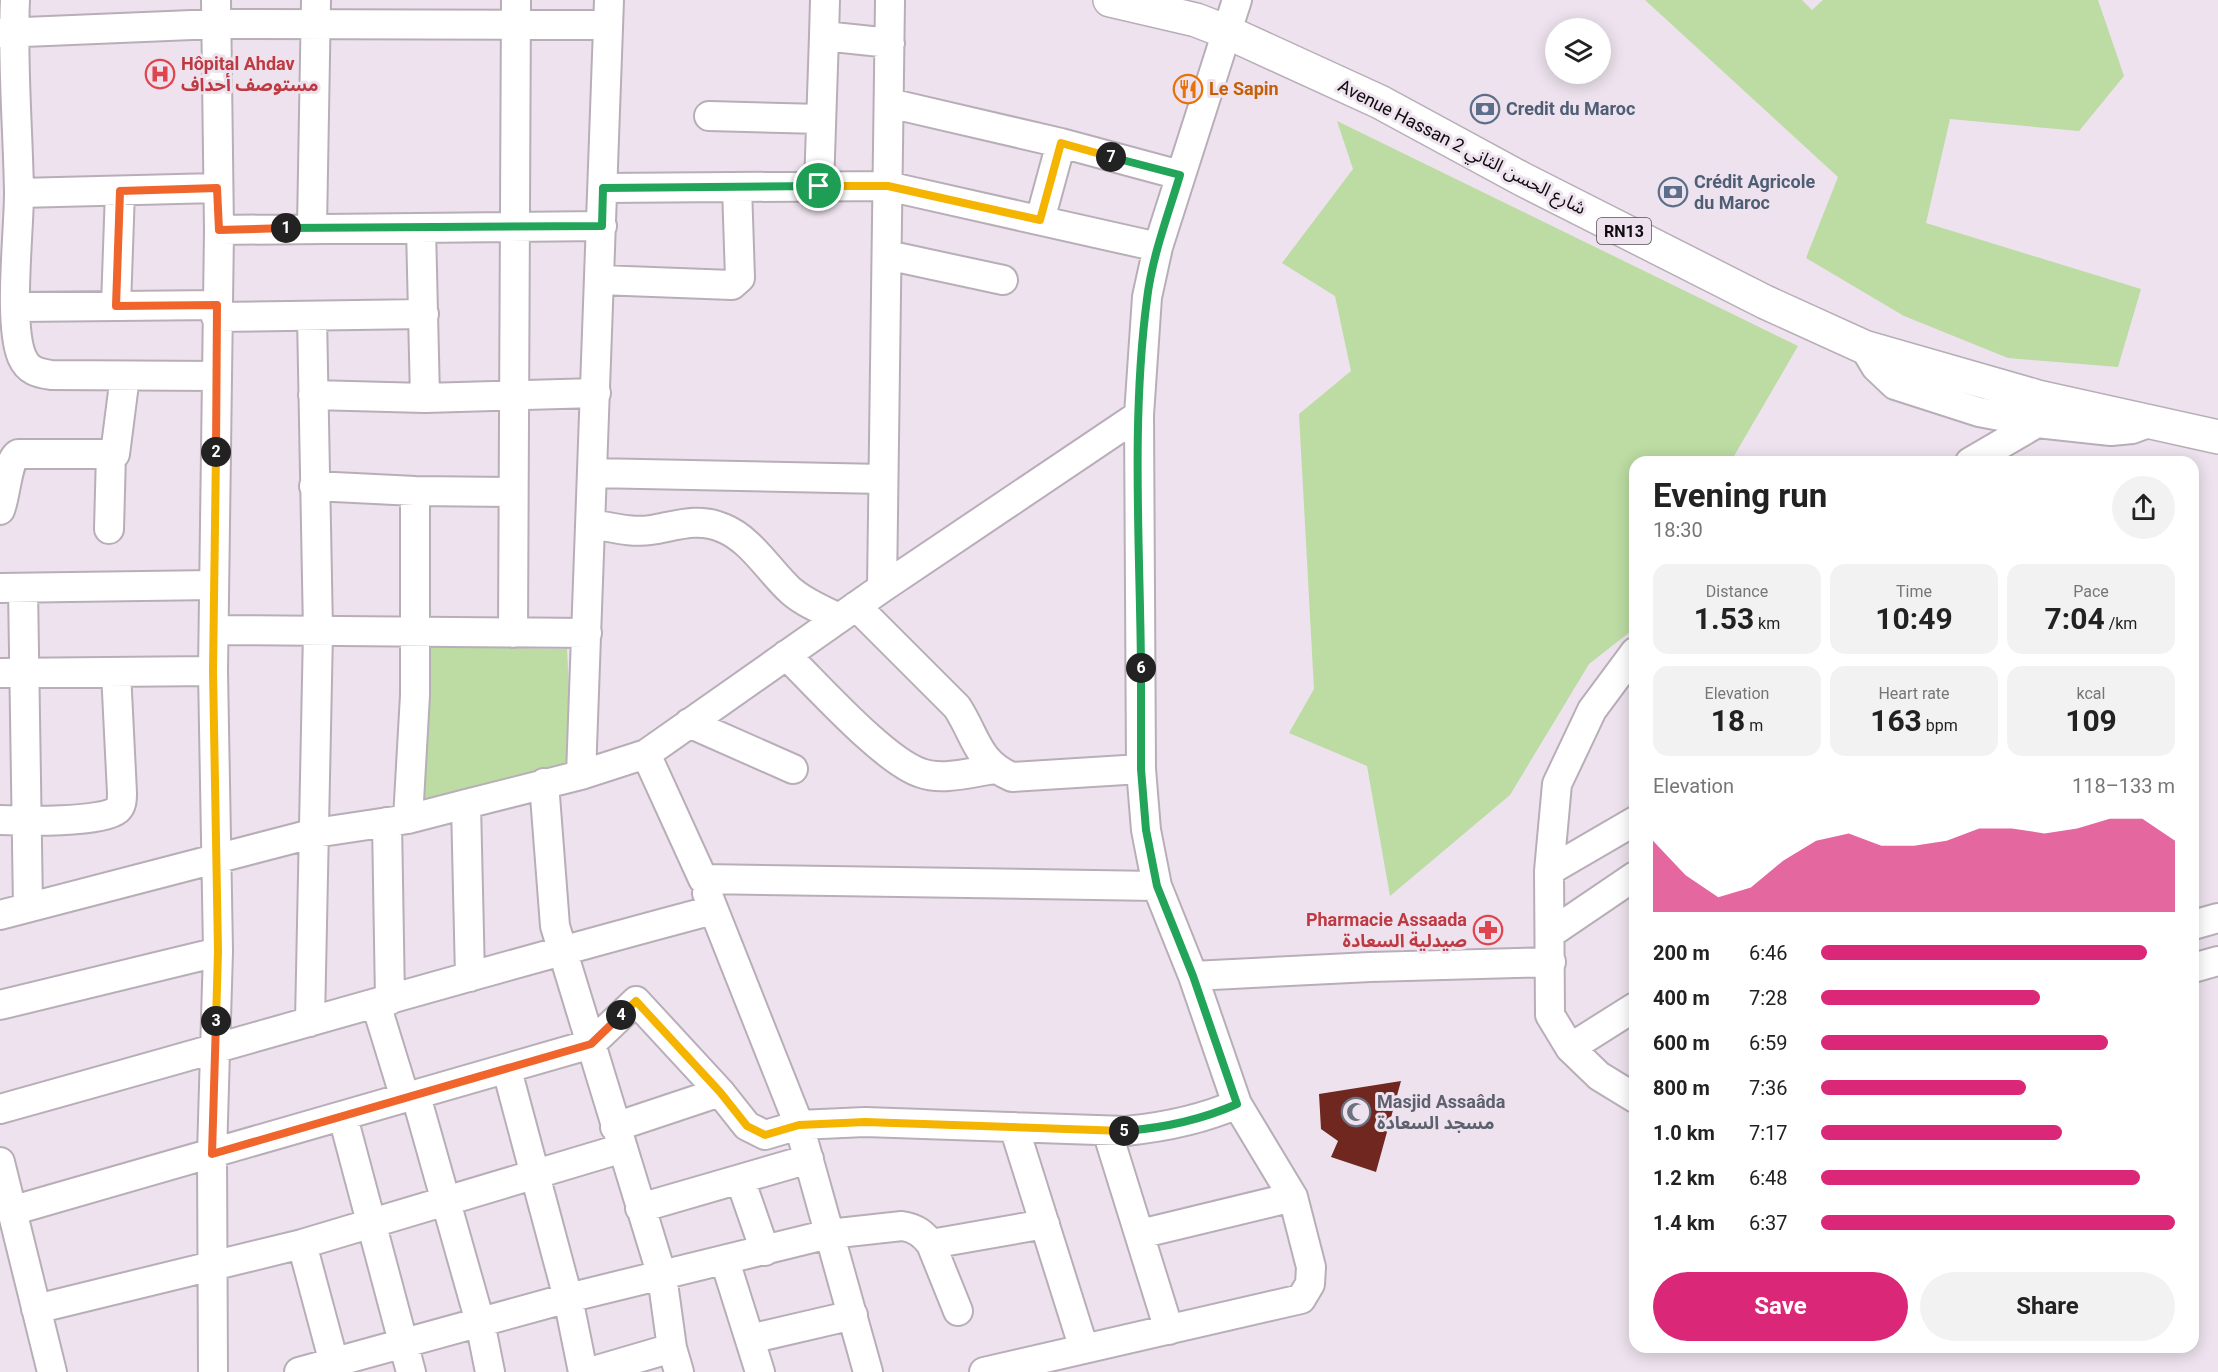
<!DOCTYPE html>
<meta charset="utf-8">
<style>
body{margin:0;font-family:Roboto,"Noto Sans Arabic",sans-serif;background:#f2f2f2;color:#222;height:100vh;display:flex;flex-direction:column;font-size:22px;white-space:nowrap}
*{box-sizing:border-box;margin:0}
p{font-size:20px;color:#767676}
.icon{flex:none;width:33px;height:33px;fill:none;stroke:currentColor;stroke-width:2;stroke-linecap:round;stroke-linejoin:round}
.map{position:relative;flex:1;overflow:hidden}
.panel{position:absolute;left:1629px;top:456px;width:570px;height:897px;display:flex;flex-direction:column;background:#fff;border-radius:18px;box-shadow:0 3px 15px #0003}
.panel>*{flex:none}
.fabs{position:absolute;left:1545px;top:18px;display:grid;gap:12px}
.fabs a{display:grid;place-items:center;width:66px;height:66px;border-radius:50%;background:#fff;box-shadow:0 3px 15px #0003;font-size:30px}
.pin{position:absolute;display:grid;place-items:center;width:51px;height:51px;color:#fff;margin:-26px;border:3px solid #fff;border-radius:50%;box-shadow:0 2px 6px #0007}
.km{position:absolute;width:30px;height:30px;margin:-15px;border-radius:50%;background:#222;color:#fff;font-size:16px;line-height:30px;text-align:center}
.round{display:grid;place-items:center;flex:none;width:63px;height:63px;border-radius:32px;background:#f2f2f2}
.summary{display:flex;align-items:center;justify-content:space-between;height:102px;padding:0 24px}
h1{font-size:33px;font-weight:700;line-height:45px}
.stats{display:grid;grid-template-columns:repeat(3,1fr);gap:9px;height:102px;padding:6px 24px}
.stats div{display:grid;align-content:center;border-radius:15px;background:#f2f2f2;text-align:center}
.stats b{font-size:30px;font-weight:700}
.stats small{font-size:16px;font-weight:400}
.stats p{font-size:16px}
.chart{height:168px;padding:12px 24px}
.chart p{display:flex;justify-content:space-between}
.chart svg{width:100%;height:108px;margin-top:6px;fill:#db2777;opacity:.7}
.button{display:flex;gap:12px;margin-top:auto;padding:12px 24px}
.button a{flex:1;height:69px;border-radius:36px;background:#db2777;color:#fff;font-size:24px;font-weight:700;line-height:69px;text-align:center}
.button a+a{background:#f2f2f2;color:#222}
ul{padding:0 24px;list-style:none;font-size:20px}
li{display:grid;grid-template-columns:96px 72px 1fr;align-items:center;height:45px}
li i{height:15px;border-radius:8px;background:#db2777}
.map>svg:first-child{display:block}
.green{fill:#bcdca3}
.building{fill:#6f2720}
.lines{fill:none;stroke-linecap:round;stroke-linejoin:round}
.minor-casing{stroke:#b8aeb8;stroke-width:32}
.major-casing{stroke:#b8aeb8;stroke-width:36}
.minor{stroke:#fff;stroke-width:28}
.major{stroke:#fff;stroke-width:33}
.split-1-casing{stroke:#fff;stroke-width:12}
.split-2-casing{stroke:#fff;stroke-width:12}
.split-3-casing{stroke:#fff;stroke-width:12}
.split-4-casing{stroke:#fff;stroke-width:12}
.split-5-casing{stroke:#fff;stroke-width:12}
.split-6-casing{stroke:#fff;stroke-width:12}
.split-7-casing{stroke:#fff;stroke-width:12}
.split-8-casing{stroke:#fff;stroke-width:12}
.split-1{stroke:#22a559;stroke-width:8}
.split-2{stroke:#f0652b;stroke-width:8}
.split-3{stroke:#f5b400;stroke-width:8}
.split-4{stroke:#f0652b;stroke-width:8}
.split-5{stroke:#f5b400;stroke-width:8}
.split-6{stroke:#22a559;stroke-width:8}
.split-7{stroke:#22a559;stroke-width:8}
.split-8{stroke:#f5b400;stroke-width:8}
.labels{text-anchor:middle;stroke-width:6;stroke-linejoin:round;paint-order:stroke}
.shield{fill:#ede2ed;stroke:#524c52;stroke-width:1.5}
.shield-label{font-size:16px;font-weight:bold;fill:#100c10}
.health-label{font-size:18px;font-weight:bold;fill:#be3a42;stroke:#ede2ed;text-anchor:start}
.food-label{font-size:18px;font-weight:bold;fill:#c56008;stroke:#ede2ed;text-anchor:start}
.service-label{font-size:18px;font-weight:bold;fill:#4e5e75;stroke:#ede2ed;text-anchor:start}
.street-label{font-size:18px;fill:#100c10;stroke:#ede2ed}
.worship-label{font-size:18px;font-weight:bold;fill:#5b616d;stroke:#ede2ed;text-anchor:start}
</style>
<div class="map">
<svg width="2218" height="1372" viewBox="0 0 2218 1372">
<rect width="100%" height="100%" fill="#ede2ed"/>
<path class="green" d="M 1645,0 L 1802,0 L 1812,10 L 1823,0 L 2098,0 L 2124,76 L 2079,131 L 1950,119 L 1926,223 L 2141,289 L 2118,367 L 2008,358 L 1904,316 L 1806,258 L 1838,177 Z
M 1337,121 L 1798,346 L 1734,456 L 1742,462 L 1635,462 L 1635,628 L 1589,664 L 1510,795 L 1390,896 L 1367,766 L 1289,733 L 1314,689 L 1299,414 L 1351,371 L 1335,296 L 1282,263 L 1353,169 Z
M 426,646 L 567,649 L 573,765 L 424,800 Z"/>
<path class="building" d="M 1401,1081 L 1376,1172 L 1331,1157 L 1338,1141 L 1321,1129 L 1319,1094 Z"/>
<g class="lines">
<g class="minor-casing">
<path id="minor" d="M 15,0 C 12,64 18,128 19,193 C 19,232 8,324 22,357 C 28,371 38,373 51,375 L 217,376
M 825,0 L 824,36 L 890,43
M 0,33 L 216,24 L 608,25
M 889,103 L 1061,143 L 1180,175
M 709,116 L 821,119
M 819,186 L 824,36
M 603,188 L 887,186 L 1158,247
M 19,193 L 217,188
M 1040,220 L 1061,143
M 312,227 L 316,0
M 421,228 L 425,398
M 219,230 L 602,226
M 887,255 L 1003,280
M 600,280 L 732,285 L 740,278 L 737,187
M 116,306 L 120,191
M 17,307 L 217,305
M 216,317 L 424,314
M 1864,347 L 1876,367 L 1895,385 L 1979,412 L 2037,423 L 2111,431 L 2132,429 L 2151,422
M 313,395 L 425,398 L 596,393
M 1970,462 L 2037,423
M 593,473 L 883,479
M 314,486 L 415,491 L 512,492
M 0,510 C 6,496 7,461 18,454 L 115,454 L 125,376
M 591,524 C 611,527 631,533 651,530 C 676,526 698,517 723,528 C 751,539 769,571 791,591 C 805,603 822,610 839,618
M 109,529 L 111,454
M 0,588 L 214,585
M 23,588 L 28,907
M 882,588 L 890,0
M 856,606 L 957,707 C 976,736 977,762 1012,777 L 1141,769
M 214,630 L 587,633
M 513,633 L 516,0
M 1635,652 L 1592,710 L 1557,784 L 1549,871 L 1550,1015 L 1570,1048 L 1599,1076 L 1635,1098
M 786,655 C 816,684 884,761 921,773 C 943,781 972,772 995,769
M 0,673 L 213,671
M 689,723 L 793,769
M 646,754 L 882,588 L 1139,415
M 581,775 L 609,0
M 544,783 L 555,926 L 662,1276 L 672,1348 L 679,1372
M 466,804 L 470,977
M 408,819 L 415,695 L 415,491
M 0,820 C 22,821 102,823 117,810 C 122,806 122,799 122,793 L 116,672
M 387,822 L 390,1000
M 1549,871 L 1635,821
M 1157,886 L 1146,830 L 1141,769 L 1139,415 L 1147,297 L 1158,247 L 1237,0
M 707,893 L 799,1125 L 868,1372
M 0,915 L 315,833 L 408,819 L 466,804 L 581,775 L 646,754 L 703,879 L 1157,886 L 1193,976 L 1237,1104 L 1293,1197 L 1311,1267 L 1310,1284 L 1301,1299 L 984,1372
M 2193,925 L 2218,918
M 1551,933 L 1635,876
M 2193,968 L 2218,961
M 1193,976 L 1370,967 L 1551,962
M 376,1004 L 405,1098
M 0,1005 L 218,952
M 310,1022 L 318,631 L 312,316
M 1570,1048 L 1635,1007
M 507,1070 L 568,1298 L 583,1372
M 416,1096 L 480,1322 L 490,1372
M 0,1109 C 238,1043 475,973 713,910
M 343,1117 L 411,1372
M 615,1127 L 720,1092 L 747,1126 L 765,1135 L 799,1125 L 865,1122 L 1126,1131 C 1165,1127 1201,1120 1237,1104
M 1014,1127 L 1084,1349
M 1107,1131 L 1169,1330
M 0,1162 L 52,1372
M 740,1179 L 765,1251
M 640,1208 L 809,1159
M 11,1211 L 591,1044 L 636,1001 L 720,1092
M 1140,1234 L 1293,1197
M 302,1244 L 334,1363
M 931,1244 L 1045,1224
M 725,1261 L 760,1372
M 36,1309 L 302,1244 L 623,1148
M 750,1339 L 853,1315
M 213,1372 L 212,1154 L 218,951 L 213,671 L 219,230 L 216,0
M 299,1372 L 568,1298 L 829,1234 L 902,1226 C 916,1228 923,1234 931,1244 L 958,1311
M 590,1372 L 672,1348"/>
</g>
<g class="major-casing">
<path id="major" d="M 1110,0 L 1196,20 L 1227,32 L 1380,102 L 1522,179 L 1765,302 L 1864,347 L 2038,397 L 2218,437"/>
</g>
<use href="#minor" class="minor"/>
<use href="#major" class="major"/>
</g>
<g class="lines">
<g class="split-1-casing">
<path id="split-1" d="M 286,228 L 602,226 L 603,188 L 819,186"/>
</g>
<g class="split-2-casing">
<path id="split-2" d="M 216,452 L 217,305 L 116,306 L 120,191 L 217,188 L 219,230 L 286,228"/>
</g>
<g class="split-3-casing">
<path id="split-3" d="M 216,1021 L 218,951 L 213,671 L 216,452"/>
</g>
<g class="split-4-casing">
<path id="split-4" d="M 216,1021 L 212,1154 L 591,1044 L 621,1015"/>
</g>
<g class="split-5-casing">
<path id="split-5" d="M 621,1015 L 636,1001 L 720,1092 L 747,1126 L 765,1135 L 799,1125 L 865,1122 L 1124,1131"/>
</g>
<g class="split-6-casing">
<path id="split-6" d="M 1124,1131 C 1163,1128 1201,1120 1237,1104 L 1193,976 L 1157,886 L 1146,830 L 1141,769 L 1141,668"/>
</g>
<g class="split-7-casing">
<path id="split-7" d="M 1111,157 L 1180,175 C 1168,215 1152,257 1147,299 C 1131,420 1140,546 1141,668"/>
</g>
<g class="split-8-casing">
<path id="split-8" d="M 819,186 L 888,186 L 1040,220 L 1061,143 L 1111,157"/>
</g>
<use href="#split-1" class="split-1"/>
<use href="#split-2" class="split-2"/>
<use href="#split-3" class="split-3"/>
<use href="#split-4" class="split-4"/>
<use href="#split-5" class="split-5"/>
<use href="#split-6" class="split-6"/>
<use href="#split-7" class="split-7"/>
<use href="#split-8" class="split-8"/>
</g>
<defs>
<g id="hospital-ring" transform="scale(1.5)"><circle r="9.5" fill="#ede2ed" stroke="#e0444e" stroke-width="1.5"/><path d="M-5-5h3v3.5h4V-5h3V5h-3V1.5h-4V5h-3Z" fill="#e0444e"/></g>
<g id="restaurant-ring" transform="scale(1.5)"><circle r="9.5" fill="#ede2ed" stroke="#e8710a" stroke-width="1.5"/><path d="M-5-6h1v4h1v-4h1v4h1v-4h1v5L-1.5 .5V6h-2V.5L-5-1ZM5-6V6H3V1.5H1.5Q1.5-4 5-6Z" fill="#e8710a"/></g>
<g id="bank-ring" transform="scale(1.5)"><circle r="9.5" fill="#ede2ed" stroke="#5c6f8a" stroke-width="1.5"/><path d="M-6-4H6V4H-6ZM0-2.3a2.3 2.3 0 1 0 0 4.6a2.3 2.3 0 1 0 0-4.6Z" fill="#5c6f8a"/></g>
<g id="pharmacy-ring" transform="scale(1.5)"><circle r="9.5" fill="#ede2ed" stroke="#e0444e" stroke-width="1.5"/><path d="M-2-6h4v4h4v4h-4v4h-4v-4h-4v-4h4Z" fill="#e0444e"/></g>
<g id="mosque-ring" transform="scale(1.5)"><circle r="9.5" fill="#ede2ed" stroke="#6b7280" stroke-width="1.5"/><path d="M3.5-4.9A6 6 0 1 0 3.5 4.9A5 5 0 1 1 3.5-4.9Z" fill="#6b7280"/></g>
</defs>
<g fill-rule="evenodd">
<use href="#hospital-ring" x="160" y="74"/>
<use href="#restaurant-ring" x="1188" y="89"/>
<use href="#bank-ring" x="1485" y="109"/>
<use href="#bank-ring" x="1673" y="192"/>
<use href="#pharmacy-ring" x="1488" y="930"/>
<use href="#mosque-ring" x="1356" y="1112"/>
</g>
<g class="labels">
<rect class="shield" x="1597" y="218" width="54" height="26" rx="4.5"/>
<g class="shield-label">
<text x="1624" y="237">RN13</text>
</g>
<g class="health-label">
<text x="181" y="70">Hôpital Ahdav<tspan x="181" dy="21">مستوصف أحداف</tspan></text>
<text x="1467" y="926" text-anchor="end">Pharmacie Assaada<tspan x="1467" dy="21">صيدلية السعادة</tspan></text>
</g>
<g class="food-label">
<text x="1209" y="95">Le Sapin</text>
</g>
<g class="service-label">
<text x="1506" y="115">Credit du Maroc</text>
<text x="1694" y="188">Crédit Agricole<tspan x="1694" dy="21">du Maroc</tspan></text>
</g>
<g class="street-label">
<text transform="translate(1462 147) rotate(27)" y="6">Avenue Hassan 2 شارع الحسن الثاني</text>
</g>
<g class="worship-label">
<text x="1377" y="1108">Masjid Assaâda<tspan x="1377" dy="21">مسجد السعادة</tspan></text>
</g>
</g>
</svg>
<div class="fabs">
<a><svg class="icon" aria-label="layers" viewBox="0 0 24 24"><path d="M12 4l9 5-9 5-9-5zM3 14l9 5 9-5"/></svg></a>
</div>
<div class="pin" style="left:819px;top:186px;background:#1e9e55"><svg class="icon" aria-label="arrive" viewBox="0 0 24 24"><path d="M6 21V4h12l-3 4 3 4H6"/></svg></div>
<b class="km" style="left:286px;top:228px">1</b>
<b class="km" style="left:216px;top:452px">2</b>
<b class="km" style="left:216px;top:1021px">3</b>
<b class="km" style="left:621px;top:1015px">4</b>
<b class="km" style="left:1124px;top:1131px">5</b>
<b class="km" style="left:1141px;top:668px">6</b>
<b class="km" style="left:1111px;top:157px">7</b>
<section class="panel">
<div class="summary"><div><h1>Evening run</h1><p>18:30</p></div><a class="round"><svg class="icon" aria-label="share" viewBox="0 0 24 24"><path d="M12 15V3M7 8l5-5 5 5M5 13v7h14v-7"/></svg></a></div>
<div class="stats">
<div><p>Distance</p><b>1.53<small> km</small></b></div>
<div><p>Time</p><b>10:49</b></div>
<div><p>Pace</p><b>7:04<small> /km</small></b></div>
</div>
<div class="stats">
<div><p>Elevation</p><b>18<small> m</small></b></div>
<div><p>Heart rate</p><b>163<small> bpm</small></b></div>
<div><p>kcal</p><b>109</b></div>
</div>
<div class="chart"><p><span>Elevation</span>118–133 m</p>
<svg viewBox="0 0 160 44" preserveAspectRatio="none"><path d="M0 44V15L10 29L20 38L30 34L40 23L50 15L60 12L70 17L80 17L90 15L100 10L110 10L120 12L130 10L140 6L150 6L160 15V44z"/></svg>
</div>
<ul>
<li><b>200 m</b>6:46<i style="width:92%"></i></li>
<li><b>400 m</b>7:28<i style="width:62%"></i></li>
<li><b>600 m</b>6:59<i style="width:81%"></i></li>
<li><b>800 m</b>7:36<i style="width:58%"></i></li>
<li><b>1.0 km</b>7:17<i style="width:68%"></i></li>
<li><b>1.2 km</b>6:48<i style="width:90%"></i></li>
<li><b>1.4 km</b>6:37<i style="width:100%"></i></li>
</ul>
<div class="button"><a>Save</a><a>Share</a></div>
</section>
</div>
